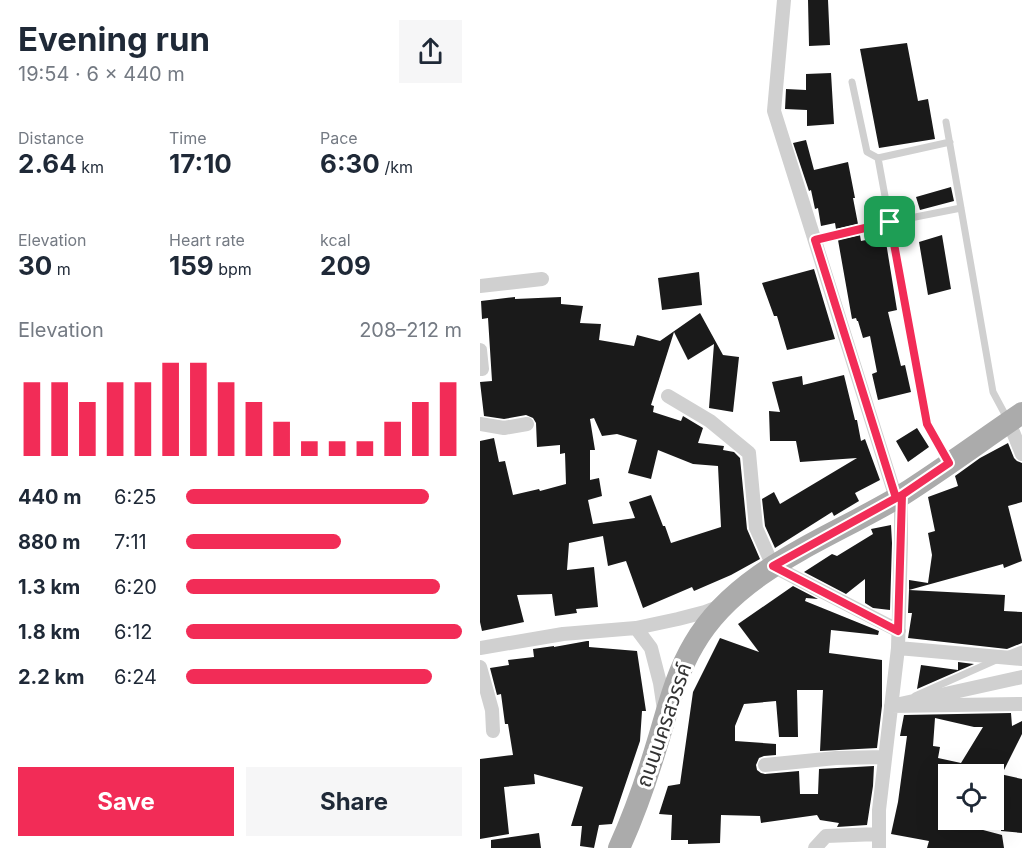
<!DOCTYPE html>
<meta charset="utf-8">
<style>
body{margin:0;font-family:Inter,"Noto Sans Thai",sans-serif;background:#f6f6f7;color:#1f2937;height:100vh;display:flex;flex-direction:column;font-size:22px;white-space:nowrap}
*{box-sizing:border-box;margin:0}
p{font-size:20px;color:#747a83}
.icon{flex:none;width:33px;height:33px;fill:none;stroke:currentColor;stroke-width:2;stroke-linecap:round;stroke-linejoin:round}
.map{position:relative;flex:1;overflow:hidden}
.drawer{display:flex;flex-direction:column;background:#fff;width:480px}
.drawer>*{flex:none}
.buttons{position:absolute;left:458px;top:764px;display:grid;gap:12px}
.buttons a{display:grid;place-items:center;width:66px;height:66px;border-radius:0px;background:#fff;box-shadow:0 6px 24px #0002;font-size:30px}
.pin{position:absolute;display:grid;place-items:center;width:51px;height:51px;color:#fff;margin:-26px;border-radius:12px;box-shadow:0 3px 9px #0006}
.round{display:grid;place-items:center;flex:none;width:63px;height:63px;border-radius:0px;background:#f6f6f7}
.headline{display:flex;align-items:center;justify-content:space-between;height:102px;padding:0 18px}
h1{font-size:33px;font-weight:700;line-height:45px}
.stats{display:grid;grid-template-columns:repeat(3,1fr);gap:9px;height:102px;padding:6px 18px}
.stats div{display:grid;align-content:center}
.stats b{font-size:26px;font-weight:700}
.stats small{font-size:16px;font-weight:400}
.stats p{font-size:16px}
.chart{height:168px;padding:12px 18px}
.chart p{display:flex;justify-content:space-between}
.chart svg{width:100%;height:108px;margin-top:6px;stroke:#f22c57;stroke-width:6}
.cta{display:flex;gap:12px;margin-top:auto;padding:12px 18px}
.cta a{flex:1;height:69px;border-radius:0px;background:#f22c57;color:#fff;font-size:24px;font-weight:700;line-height:69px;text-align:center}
.cta a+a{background:#f6f6f7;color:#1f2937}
ul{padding:0 18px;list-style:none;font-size:20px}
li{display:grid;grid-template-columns:96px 72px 1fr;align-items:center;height:45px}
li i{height:15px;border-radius:8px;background:#f22c57}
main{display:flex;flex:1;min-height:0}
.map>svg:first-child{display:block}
.building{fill:#1a1a1a;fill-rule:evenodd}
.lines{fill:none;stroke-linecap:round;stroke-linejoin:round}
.service{stroke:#d0d0d0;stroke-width:7}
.minor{stroke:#d0d0d0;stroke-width:14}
.primary{stroke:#ababab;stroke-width:22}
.route-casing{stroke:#fff;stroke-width:12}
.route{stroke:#f22c57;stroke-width:8}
.labels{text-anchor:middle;stroke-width:6;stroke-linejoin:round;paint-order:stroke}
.street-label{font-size:21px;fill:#333;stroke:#fff}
</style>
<main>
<section class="drawer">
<div class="headline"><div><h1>Evening run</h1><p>19:54 · 6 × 440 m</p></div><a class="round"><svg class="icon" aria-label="share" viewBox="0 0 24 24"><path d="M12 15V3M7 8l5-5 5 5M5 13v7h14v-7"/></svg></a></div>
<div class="stats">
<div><p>Distance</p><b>2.64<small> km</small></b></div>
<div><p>Time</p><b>17:10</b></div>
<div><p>Pace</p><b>6:30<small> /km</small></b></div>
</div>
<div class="stats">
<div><p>Elevation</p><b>30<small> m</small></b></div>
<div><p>Heart rate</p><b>159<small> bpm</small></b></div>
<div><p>kcal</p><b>209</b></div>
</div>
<div class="chart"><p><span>Elevation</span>208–212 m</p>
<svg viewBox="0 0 160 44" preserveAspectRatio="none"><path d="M5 44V14M15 44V14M25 44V22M35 44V14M45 44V14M55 44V6M65 44V6M75 44V14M85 44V22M95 44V30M105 44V38M115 44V38M125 44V38M135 44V30M145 44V22M155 44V14"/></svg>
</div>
<ul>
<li><b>440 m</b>6:25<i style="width:88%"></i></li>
<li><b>880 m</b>7:11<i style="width:56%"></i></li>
<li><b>1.3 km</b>6:20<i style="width:92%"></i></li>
<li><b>1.8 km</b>6:12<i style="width:100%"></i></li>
<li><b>2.2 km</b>6:24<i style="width:89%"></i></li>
</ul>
<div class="cta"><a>Save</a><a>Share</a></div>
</section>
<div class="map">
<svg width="542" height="848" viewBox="0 0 542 848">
<rect width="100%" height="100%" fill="#fff"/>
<path class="building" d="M 328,0 L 348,0 L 350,45 L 329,46 Z
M 427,43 L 438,101 L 448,99 L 455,139 L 399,148 L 380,49 Z
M 351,73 L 354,124 L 327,126 L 327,110 L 305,109 L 306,89 L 326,90 L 326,74 Z
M 326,140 L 334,170 L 368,162 L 375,198 L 373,198 L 378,224 L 356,229 L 355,223 L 341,226 L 338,208 L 335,209 L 331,190 L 329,191 L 313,143 Z
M 471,187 L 474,201 L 440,210 L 436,197 Z
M 380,235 L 381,241 L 405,236 L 417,310 L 408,312 L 421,366 L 425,365 L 431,392 L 398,400 L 392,374 L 397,372 L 390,336 L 383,338 L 378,321 L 377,321 L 376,318 L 372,319 L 358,240 Z
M 462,235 L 471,289 L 448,295 L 439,242 Z
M 334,269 L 355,339 L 307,350 L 297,316 L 294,316 L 282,283 Z
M 219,272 L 222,305 L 182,310 L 178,278 Z
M 35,297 L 35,299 L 81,297 L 81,304 L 103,306 L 100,323 L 121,324 L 119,340 L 154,346 L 157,335 L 180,341 L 220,313 L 243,355 L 259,357 L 253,412 L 229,408 L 234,344 L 208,360 L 194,332 L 171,405 L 174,406 L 173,412 L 201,421 L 203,416 L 223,428 L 218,443 L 244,446 L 243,450 L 254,452 L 260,458 L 267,529 L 280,559 L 251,575 L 214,591 L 212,587 L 163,608 L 146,561 L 128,566 L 123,536 L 89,543 L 87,570 L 114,567 L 118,607 L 96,609 L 97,613 L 75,616 L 72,594 L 37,595 L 44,622 L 2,631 L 0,622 L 0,441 L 14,438 L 19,462 L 25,461 L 33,495 L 59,489 L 60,491 L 86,484 L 85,453 L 80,454 L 80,445 L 57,447 L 56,423 L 53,418 L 46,415 L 24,419 L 4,416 L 0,382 L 12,381 L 8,318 L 2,319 L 1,301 ZM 114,418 L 122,436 L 137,434 L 157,440 L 148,473 L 171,479 L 178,450 L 213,464 L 238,466 L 241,527 L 191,543 L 185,526 L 183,526 L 171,495 L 149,502 L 155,518 L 113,524 L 108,500 L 122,496 L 119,478 L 110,480 L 110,450 L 115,450 L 110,419 Z
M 364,375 L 375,420 L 377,420 L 381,441 L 385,439 L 400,480 L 375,493 L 379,501 L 354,516 L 352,512 L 295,548 L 285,526 L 282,499 L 294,492 L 300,504 L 377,458 L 320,462 L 316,441 L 290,441 L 289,411 L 300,412 L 292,382 L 322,376 L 323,385 Z
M 437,428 L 449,447 L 428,462 L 416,441 Z
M 528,443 L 534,458 L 537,461 L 542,463 L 542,502 L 528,506 L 542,561 L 524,568 L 523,564 L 429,590 L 429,580 L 448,583 L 452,555 L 448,533 L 455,531 L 448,497 L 478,486 L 475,476 L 500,458 Z
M 411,525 L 412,543 L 410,610 L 393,608 L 385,603 L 385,579 L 366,594 L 324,572 L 352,554 L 357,556 L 393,534 L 391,529 Z
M 313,586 L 338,599 L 326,598 L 325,601 L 399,631 L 398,635 L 351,630 L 349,653 L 402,660 L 402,706 L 397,748 L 340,751 L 343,690 L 317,690 L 318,737 L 299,737 L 296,701 L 264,704 L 255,726 L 255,741 L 296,744 L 296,755 L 284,756 L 279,758 L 276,765 L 277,770 L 281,773 L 285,774 L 319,771 L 320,794 L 338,794 L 339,769 L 394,766 L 393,786 L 387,825 L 357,827 L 359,823 L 340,820 L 337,815 L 281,823 L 280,816 L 241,815 L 240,843 L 208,844 L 208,840 L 191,840 L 192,815 L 179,814 L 188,786 L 200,784 L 213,692 L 240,638 L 279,652 L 258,624 Z
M 429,590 L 525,595 L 524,611 L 542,612 L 542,643 L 527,649 L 428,638 L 432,613 L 428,613 Z
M 107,641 L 109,641 L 109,647 L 157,651 L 166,711 L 162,711 L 160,741 L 132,824 L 119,825 L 114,848 L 100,846 L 102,826 L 91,826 L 103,787 L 54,774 L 55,784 L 24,787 L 29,834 L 0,839 L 0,759 L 33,755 L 28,724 L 25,724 L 21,694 L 17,695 L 10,668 L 29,665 L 28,660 L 54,657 L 53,649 L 74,646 L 74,647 Z
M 478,662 L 494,664 L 437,689 L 441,665 L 478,670 Z
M 531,713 L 532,726 L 542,721 L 542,734 L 522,774 L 520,774 L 542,779 L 542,833 L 521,831 L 523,805 L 513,803 L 513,774 L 468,774 L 468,819 L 490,819 L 488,826 L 522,835 L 524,848 L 447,848 L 449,841 L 411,834 L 418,802 L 427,736 L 420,736 L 424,715 ZM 455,718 L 494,727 L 503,727 L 481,763 L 458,758 L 460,747 L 453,746 Z
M 59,833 L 61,848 L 11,848 L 11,840 Z"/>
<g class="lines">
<path class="service" d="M 372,82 L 387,152 L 398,158 L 470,142
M 466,122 L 513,392 L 528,420
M 398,158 L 447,425 L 467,461
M 335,240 L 410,222 L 481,208
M 529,654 L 542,649
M 435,696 L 516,660"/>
<path class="minor" d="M 304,0 L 294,111 L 416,498
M 0,286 L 62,279
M 0,350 L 2,369 L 0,369
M 188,396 L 230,421 L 269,453 L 276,528 L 293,566 L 419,631
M 529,422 L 542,454
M 0,424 L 24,428 L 47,424
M 156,628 L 171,648 L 180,683 L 184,710
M 0,648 L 83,634 L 156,628 L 198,619 L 225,612 L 238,607
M 418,648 L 542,659
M 0,667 L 12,710 L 13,731
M 542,677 L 411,706 L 542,704
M 285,765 L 356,758 L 405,757
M 335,848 L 346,836 L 399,834
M 399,848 L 399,810 L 418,648 L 421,543 L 421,495"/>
<path class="primary" d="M 139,848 C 155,813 167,778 178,741 C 188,708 196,674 214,644 C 257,569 351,538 422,495 C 463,469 502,440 542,413"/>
</g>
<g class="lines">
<g class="route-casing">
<path id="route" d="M 410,222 L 447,424 L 469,463 L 422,495 L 416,498 L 293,566 L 418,631 L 422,495 L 416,498 L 335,240 L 410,222"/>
</g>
<use href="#route" class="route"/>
</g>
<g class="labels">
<g class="street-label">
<text transform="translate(184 725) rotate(-71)" y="7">ถนนนครสวรรค์</text>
</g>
</g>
</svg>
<div class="buttons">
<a><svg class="icon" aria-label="locate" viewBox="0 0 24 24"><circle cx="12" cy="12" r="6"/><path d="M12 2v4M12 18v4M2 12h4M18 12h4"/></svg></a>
</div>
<div class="pin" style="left:410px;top:222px;background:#1e9e55"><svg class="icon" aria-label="arrive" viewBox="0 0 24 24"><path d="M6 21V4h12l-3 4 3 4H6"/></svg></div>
</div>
</main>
